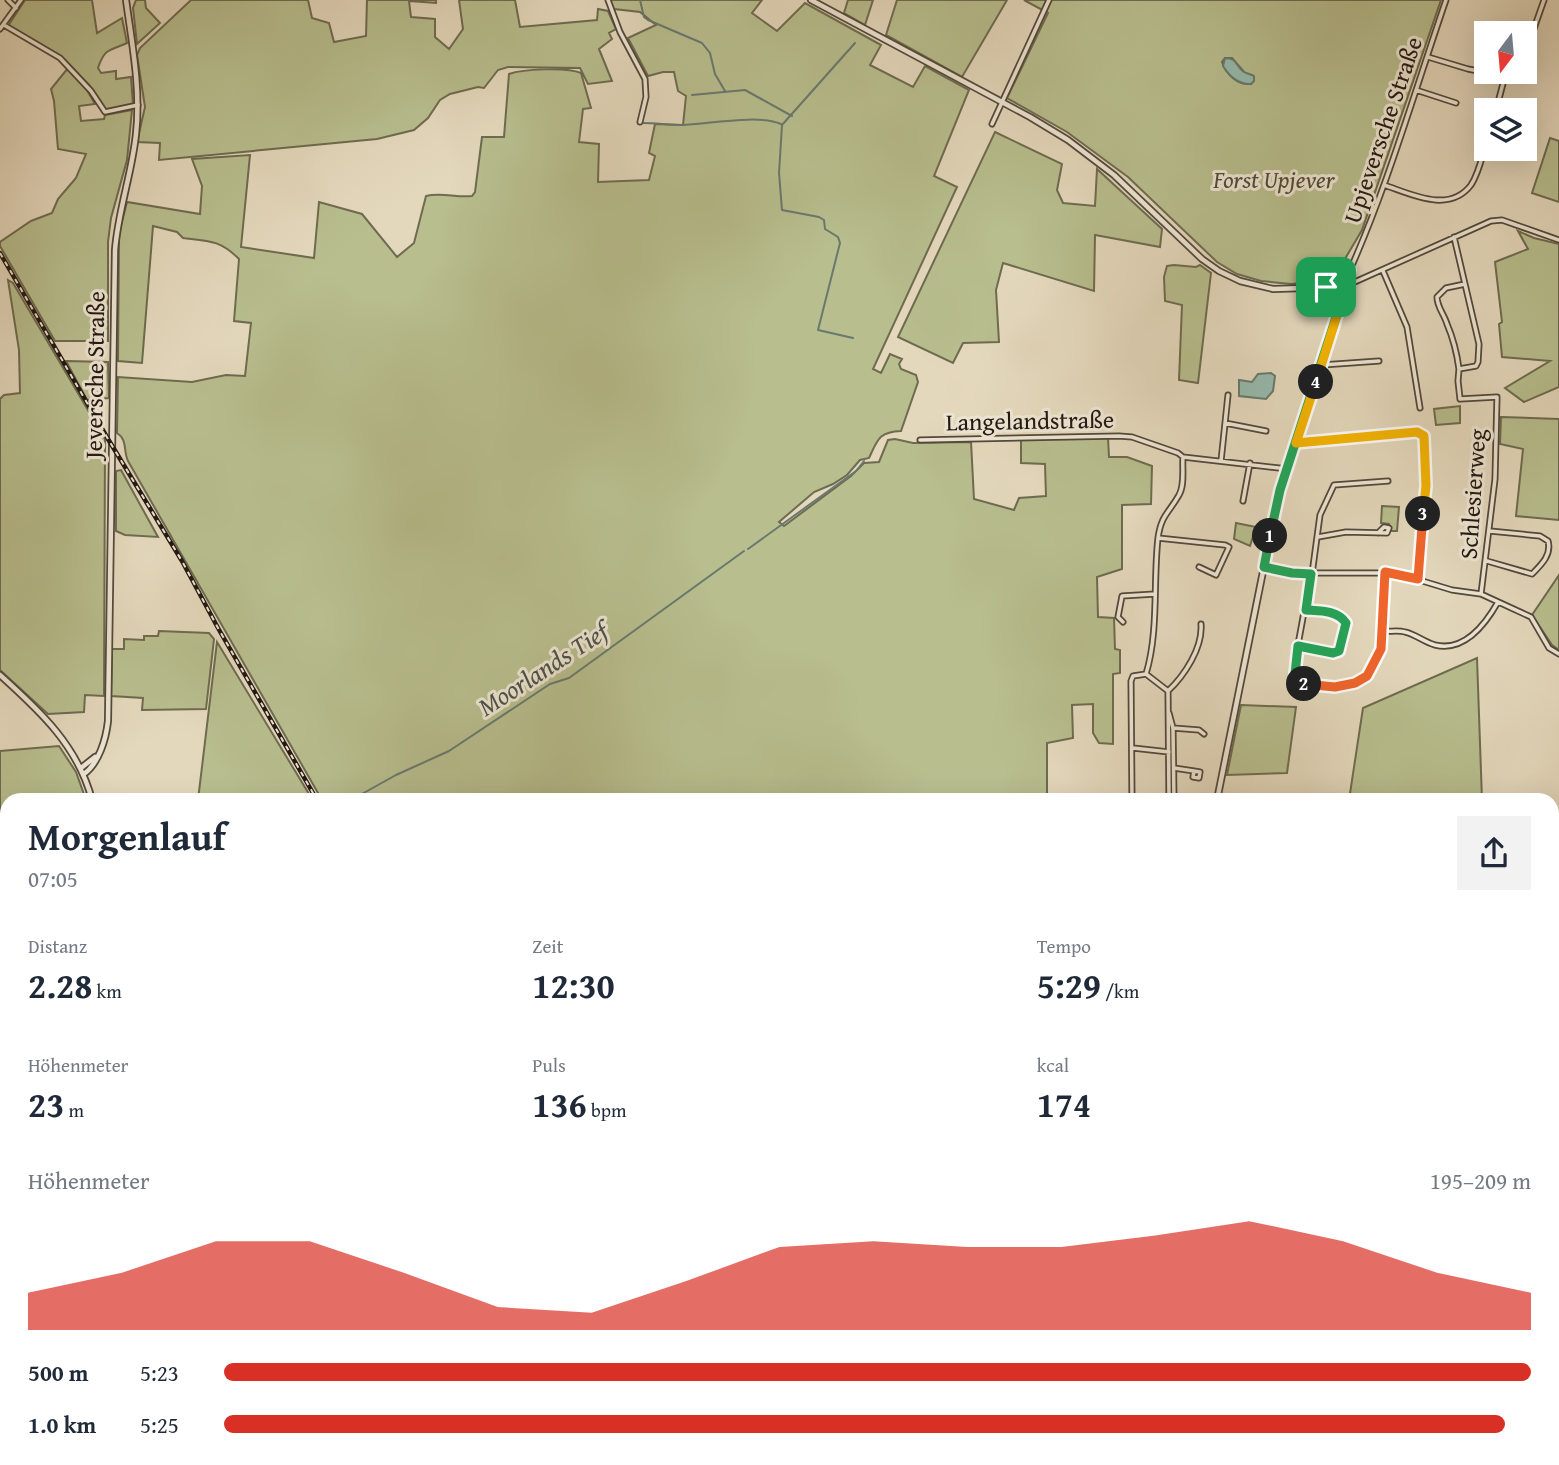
<!DOCTYPE html>
<html lang="de">
<meta charset="utf-8">
<style>
body{margin:0;font-family:"Gentium Book Plus",serif;background:#f2f2f3;color:#1f2937;height:100vh;display:flex;flex-direction:column;font-size:26px;white-space:nowrap}
*{box-sizing:border-box;margin:0}
p{font-size:23px;color:#747a83}
.icon{flex:none;width:38px;height:38px;fill:none;stroke:currentColor;stroke-width:2;stroke-linecap:round;stroke-linejoin:round}
.map{position:relative;flex:1;overflow:hidden}
.panel{position:absolute;left:0px;top:793px;width:1559px;height:674px;display:flex;flex-direction:column;background:#fff;border-radius:21px 21px 0 0;box-shadow:0 7px 28px #0002}
.panel>*{flex:none}
.needle{width:46px;rotate:196deg}
.buttons{position:absolute;left:1474px;top:21px;display:grid;gap:14px}
.buttons a{display:grid;place-items:center;width:63px;height:63px;border-radius:0px;background:#fff;box-shadow:0 7px 28px #0002;font-size:35px}
.pin{position:absolute;display:grid;place-items:center;width:60px;height:60px;color:#fff;margin:-30px;border-radius:14px;box-shadow:0 4px 10px #0006}
.km{position:absolute;width:35px;height:35px;margin:-18px;border-radius:50%;background:#222;color:#fff;font-size:19px;line-height:35px;text-align:center}
.round{display:grid;place-items:center;flex:none;width:74px;height:74px;border-radius:0px;background:#f2f2f3}
.overview{display:flex;align-items:center;justify-content:space-between;height:119px;padding:0 28px}
h1{font-size:38px;font-weight:700;line-height:52px}
.metrics{display:grid;grid-template-columns:repeat(3,1fr);gap:10px;height:119px;padding:7px 28px}
.metrics div{display:grid;align-content:center}
.metrics b{font-size:35px;font-weight:700}
.metrics small{font-size:19px;font-weight:400}
.metrics p{font-size:19px}
.chart{height:196px;padding:14px 28px}
.chart p{display:flex;justify-content:space-between}
.chart svg{width:100%;height:126px;margin-top:7px;fill:#d93025;opacity:.7}
ul{padding:0 28px;list-style:none;font-size:23px}
li{display:grid;grid-template-columns:112px 84px 1fr;align-items:center;height:52px}
li i{height:18px;border-radius:9px;background:#d93025}
.map>svg:first-child{display:block}
.green{fill:#b8be8e;stroke:#6e6b50;stroke-width:2;fill-rule:evenodd}
.water{fill:#96baad;stroke:#68796f;stroke-width:2}
.lines{fill:none;stroke-linecap:round;stroke-linejoin:round}
.stream{stroke:#68796f;stroke-width:2}
.minor-casing{stroke:#53483d;stroke-width:7}
.tertiary-casing{stroke:#53483d;stroke-width:8}
.secondary-casing{stroke:#231813;stroke-width:8}
.minor{stroke:#ede6d3;stroke-width:3.5}
.tertiary{stroke:#ede6d3;stroke-width:4.5}
.secondary{stroke:#ede6d3;stroke-width:4.5}
.rail-casing{stroke:#231813;stroke-width:4.5}
.rail{stroke:#ede6d3;stroke-width:2;stroke-dasharray:5;stroke-linecap:butt}
.split-1-casing{stroke:#fff;stroke-width:14}
.split-2-casing{stroke:#fff;stroke-width:14}
.split-3-casing{stroke:#fff;stroke-width:14}
.split-4-casing{stroke:#fff;stroke-width:14}
.split-5-casing{stroke:#fff;stroke-width:14}
.split-1{stroke:#22a559;stroke-width:9}
.split-2{stroke:#22a559;stroke-width:9}
.split-3{stroke:#f0652b;stroke-width:9}
.split-4{stroke:#f5b400;stroke-width:9}
.split-5{stroke:#f5b400;stroke-width:9}
.labels{text-anchor:middle;stroke-width:6;stroke-linejoin:round;paint-order:stroke}
.street-label{font-size:24px;fill:#231813;stroke:#ede6d3}
.park-label{font-size:24px;font-style:italic;fill:#504a38;stroke:#ede6d3}
.water-label{font-size:26px;font-style:italic;fill:#4b5149;stroke:#ede6d3}
</style>
<div class="map">
<svg width="1559" height="1465" viewBox="0 0 1559 1465">
<rect width="100%" height="100%" fill="#e4d8bc"/>
<filter id="stains"><feTurbulence type="fractalNoise" baseFrequency=".00286" numOctaves="4"/><feColorMatrix values="0 0 0 0 .2 0 0 0 0 .09 0 0 0 0 .02 0 0 0 .5 -.17"/></filter>
<radialGradient id="worn" r=".72"><stop offset=".6" stop-color="#630" stop-opacity="0"/><stop offset="1" stop-color="#630" stop-opacity=".3"/></radialGradient>
<path class="green" d="M 25,0 L 92,0 L 97,33 L 122,18 L 127,43 C 110,51 105,47 98,68 L 101,73 L 116,71 L 116,79 L 131,77 L 133,105 L 106,111 L 89,85 L 64,59 L 8,26 Z
M 136,0 L 145,0 L 146,8 L 160,23 L 137,44 L 133,8 Z
M 191,0 L 308,0 L 312,18 L 329,23 L 334,42 L 366,36 L 367,0 L 436,0 L 436,3 L 409,1 L 411,17 L 435,19 L 435,37 L 449,49 L 463,29 L 459,0 L 515,0 L 520,27 L 597,20 L 598,9 L 608,11 L 616,29 L 609,33 L 612,39 L 599,49 L 612,81 L 588,84 L 580,68 L 508,67 L 498,70 L 484,88 L 478,87 L 450,94 L 440,100 L 428,118 L 414,130 L 377,139 L 159,160 L 160,143 L 137,142 L 145,107 L 137,55 L 140,48 Z
M 609,0 L 762,0 L 752,13 L 777,31 L 805,3 L 881,45 L 870,65 L 913,87 L 925,66 L 969,90 L 934,176 L 957,187 L 873,369 L 881,373 L 890,354 L 902,359 L 899,364 L 901,369 L 916,375 L 918,382 L 901,431 C 879,432 878,439 869,458 L 860,460 L 847,475 L 833,484 L 814,492 L 779,522 L 784,526 L 851,476 L 864,463 L 879,462 L 888,440 L 895,439 L 913,443 L 971,442 L 974,499 L 1014,510 L 1019,498 L 1046,496 L 1045,464 L 1021,463 L 1021,439 L 1108,438 L 1109,457 L 1127,457 L 1152,466 L 1151,504 L 1122,505 L 1122,569 L 1097,577 L 1098,617 L 1114,618 L 1115,649 L 1120,650 L 1120,673 L 1113,674 L 1113,744 L 1099,743 L 1093,733 L 1093,704 L 1072,705 L 1073,738 L 1047,743 L 1047,800 L 322,800 L 128,461 C 123,451 128,440 117,433 L 118,377 L 192,382 L 226,375 L 245,376 L 251,323 L 234,321 L 239,259 C 220,240 209,241 183,238 L 177,232 L 153,226 L 142,363 L 118,361 L 119,233 L 127,202 L 200,214 L 202,186 L 192,159 L 250,155 L 241,247 L 314,258 L 319,202 L 362,214 L 397,257 L 414,243 L 426,196 C 441,192 457,198 472,196 L 475,192 L 482,137 L 504,137 L 509,74 C 523,69 567,67 581,73 L 591,108 L 583,109 L 579,142 L 599,144 L 598,182 L 649,180 L 655,156 L 649,153 L 655,124 L 683,125 L 686,96 L 678,91 L 674,72 L 663,72 L 648,76 L 628,38 L 656,25 L 640,12 L 614,9 Z
M 848,0 L 873,0 L 865,25 L 844,13 Z
M 897,0 L 1007,0 L 962,77 L 886,35 Z
M 1024,0 L 1441,0 L 1362,230 L 1339,269 L 1316,282 L 1291,284 L 1261,281 L 1237,274 L 1217,262 L 1128,177 L 1067,132 L 1007,98 L 1048,13 ZM 1225,58 L 1232,58 L 1245,73 L 1249,74 L 1251,84 C 1237,85 1226,74 1222,62 Z
M 68,68 L 83,83 L 95,104 L 79,106 L 81,121 L 104,119 L 105,115 L 132,110 L 127,160 L 111,218 L 108,242 L 108,341 L 55,341 L 0,246 L 0,242 L 31,221 L 52,213 L 58,199 L 76,178 L 86,154 L 58,149 L 54,101 L 51,89 Z
M 995,132 L 1062,164 L 1057,190 L 1063,203 L 1095,206 L 1097,169 L 1162,229 L 1160,247 L 1095,235 L 1094,291 L 1003,263 L 996,290 L 999,342 L 963,343 L 953,363 L 898,337 Z
M 1550,138 L 1559,141 L 1559,202 L 1532,193 Z
M 1518,231 L 1534,238 L 1559,244 L 1559,387 L 1524,402 L 1505,388 L 1550,361 L 1502,357 L 1499,324 L 1502,322 L 1495,262 L 1528,249 Z
M 1174,265 L 1196,267 L 1200,265 L 1211,273 L 1198,383 L 1179,380 L 1182,305 L 1165,301 L 1164,277 L 1167,266 Z
M 8,280 L 13,283 L 105,439 L 104,696 L 85,695 L 84,712 L 48,714 L 0,670 L 0,399 L 4,395 L 20,393 L 19,350 Z
M 66,361 L 108,362 L 109,398 L 87,400 Z
M 1460,406 L 1460,423 L 1436,425 L 1434,409 Z
M 1501,417 L 1559,419 L 1559,520 L 1516,516 L 1523,449 L 1500,444 Z
M 121,470 L 158,537 L 125,535 L 116,531 L 116,471 Z
M 1382,506 L 1399,507 L 1397,531 L 1391,531 L 1389,524 L 1381,523 Z
M 1236,523 L 1256,527 L 1250,546 L 1234,539 Z
M 1559,575 L 1559,650 L 1552,645 L 1532,615 Z
M 159,631 L 209,633 L 214,639 L 206,709 L 142,710 L 143,698 L 111,696 L 112,649 L 124,649 L 124,639 L 144,640 L 144,636 L 158,636 Z
M 217,642 L 309,794 L 308,800 L 198,800 Z
M 1477,658 L 1482,800 L 1349,800 L 1363,708 Z
M 1241,705 L 1296,707 L 1287,773 L 1227,775 Z
M 59,746 L 76,772 L 86,800 L 7,800 L 7,845 L 0,846 L 0,751 Z
M 7,852 L 7,982 L 0,985 L 0,853 Z
M 1559,891 L 1559,992 L 1552,993 L 1552,892 Z
M 1559,1001 L 1559,1216 L 1552,1216 L 1552,1002 Z
M 1559,1246 L 1559,1407 L 1552,1408 L 1552,1266 Z
M 1559,1415 L 1559,1465 L 1541,1465 L 1543,1460 L 1552,1460 L 1552,1416 Z
M 1340,1460 L 1414,1460 L 1411,1465 L 1338,1465 Z
M 1453,1460 L 1537,1460 L 1535,1465 L 1451,1465 Z"/>
<path class="water" d="M 1225,58 C 1238,58 1235,66 1244,72 C 1247,74 1251,74 1254,76 L 1254,81 L 1251,84 C 1239,85 1229,76 1223,66 Z
M 1271,373 L 1275,376 L 1273,391 L 1266,399 L 1239,396 L 1239,380 L 1252,382 L 1258,374 Z"/>
<g class="lines">
<path class="stream" d="M 640,0 L 644,17 L 648,20 L 702,43 L 710,53 L 715,74 L 725,91
M 692,95 L 745,90 L 792,116
M 643,123 C 656,123 669,125 682,125 C 708,124 759,114 781,124
M 853,338 L 818,330 L 840,243 L 838,237 L 825,229 L 824,220 L 819,217 L 782,210 L 779,173 L 782,125 L 855,43
M 748,549 L 856,471 L 864,461
M 351,800 L 396,775 L 449,751 L 550,684 L 569,678 L 744,551
M 0,981 L 7,978
M 0,1070 L 7,1079
M 0,1171 L 5,1167
M 0,1307 L 7,1298
M 0,1389 L 1,1395
M 0,1446 L 4,1443 L 1,1402
M 1267,1460 L 1270,1465"/>
<g class="minor-casing">
<path id="minor" d="M 8,0 L 16,8
M 608,0 L 620,32 L 645,79 L 646,97 L 640,122
M 4,25 L 60,58 L 91,91 L 105,112 L 138,105
M 0,29 L 21,0
M 1428,57 L 1468,69 L 1510,77 L 1516,76 L 1519,72
M 1524,57 L 1544,0
M 1416,90 L 1456,103
M 1496,110 L 1505,76
M 992,124 L 1049,0
M 1384,185 C 1411,194 1449,214 1471,185 C 1479,173 1482,157 1486,143
M 1454,237 L 1479,344 L 1478,362 L 1476,366 L 1459,369 L 1458,381 L 1460,399 L 1497,397 L 1495,479 L 1481,594
M 1383,271 L 1407,327 L 1420,408
M 1346,279 C 1387,189 1414,93 1446,0
M 1348,285 L 1491,221 L 1502,220 L 1559,240
M 1322,365 L 1379,361
M 1459,369 C 1457,354 1453,338 1447,324 C 1444,314 1437,307 1437,297 L 1446,288 L 1465,284
M 1225,423 L 1266,431
M 920,440 L 1119,436 L 1132,437 L 1178,453 L 1183,457 L 1288,469
M 1296,443 L 1417,432 L 1424,436 L 1426,486 L 1418,579
M 1221,461 L 1228,395
M 1243,501 L 1250,463
M 1318,537 L 1346,532 L 1387,533 L 1389,528 L 1384,527 L 1378,533
M 1158,538 L 1225,545 L 1229,547 L 1216,575 L 1199,567
M 1487,561 L 1532,574 C 1541,565 1552,555 1548,541 L 1540,536 L 1490,531
M 1264,567 L 1292,573 L 1396,573 L 1452,590 L 1481,594 L 1531,617 L 1549,648 L 1559,654
M 1311,574 L 1297,650 L 1295,674 L 1304,684 C 1316,688 1330,688 1343,685 C 1351,683 1361,682 1368,675 C 1389,652 1383,602 1385,572
M 1312,574 L 1320,515 L 1334,485 L 1388,481
M 1123,622 L 1118,617 L 1122,596 L 1155,594
M 1383,631 C 1389,632 1398,630 1405,632 C 1415,634 1424,642 1435,645 C 1464,652 1485,625 1498,602
M 1298,646 L 1333,653 L 1342,647 L 1341,639 L 1346,623 C 1337,610 1320,611 1305,610
M 1146,674 C 1159,631 1153,582 1158,538 C 1161,515 1169,513 1179,495 C 1185,485 1182,468 1183,457
M 1146,674 L 1168,691 L 1169,800
M 1168,691 C 1184,676 1203,648 1201,624
M 1169,713 L 1173,728 L 1174,800
M 1173,728 L 1199,730 L 1204,734
M 1133,748 L 1169,752
M 1174,768 L 1194,771 L 1193,777 L 1199,778 L 1200,772 L 1194,771
M 1132,800 L 1131,681 L 1133,676 L 1146,674
M 0,1004 L 3,1005 L 7,1020
M 0,1035 L 7,1033
M 0,1125 L 7,1140
M 0,1196 L 7,1173
M 0,1399 L 7,1399
M 28,1460 L 29,1465
M 314,1460 L 315,1465
M 552,1460 L 570,1465
M 713,1460 L 721,1465
M 788,1460 L 793,1465
M 855,1460 L 860,1465
M 925,1460 L 930,1465
M 1135,1460 L 1150,1465
M 64,1465 L 68,1460
M 140,1465 L 146,1464
M 438,1465 L 439,1460
M 529,1465 L 531,1460
M 634,1465 L 635,1460
M 991,1465 L 997,1460
M 1062,1465 L 1067,1460
M 1116,1465 L 1117,1460
M 1157,1465 L 1158,1460
M 1210,1465 L 1212,1460
M 1225,1465 L 1226,1460"/>
</g>
<g class="tertiary-casing">
<path id="tertiary" d="M 811,0 L 1030,117 L 1068,140 L 1114,175 L 1202,259 L 1219,271 L 1240,281 L 1273,289 L 1337,287
M 0,675 C 40,711 78,746 92,800
M 81,768 L 95,757
M 84,774 C 99,763 106,739 108,721 L 115,250 C 118,211 132,173 136,134 C 141,89 132,44 126,0
M 1217,800 L 1278,497 L 1348,283 L 1346,279 L 1341,278 L 1331,285
M 0,851 L 7,851
M 220,1460 L 221,1465"/>
</g>
<g class="secondary-casing">
<path id="secondary" d="M 1552,1000 L 1559,999
M 901,1465 L 908,1460"/>
</g>
<use href="#minor" class="minor"/>
<use href="#tertiary" class="tertiary"/>
<use href="#secondary" class="secondary"/>
<g class="rail-casing">
<path id="rail" d="M 0,253 L 108,439 L 182,561 L 218,628 L 317,800
M 751,1460 L 756,1465"/>
</g>
<use href="#rail" class="rail"/>
</g>
<g class="lines">
<g class="split-1-casing">
<path id="split-1" d="M 1270,536 L 1280,490 L 1341,302 L 1340,290 L 1337,287 L 1326,287"/>
</g>
<g class="split-2-casing">
<path id="split-2" d="M 1270,536 L 1264,567 L 1292,573 L 1311,574 L 1306,610 C 1320,611 1337,610 1346,623 L 1339,651 L 1333,653 L 1298,646 L 1295,674 L 1304,684"/>
</g>
<g class="split-3-casing">
<path id="split-3" d="M 1304,684 L 1335,687 L 1355,683 L 1367,676 L 1381,649 L 1385,572 L 1418,579 L 1423,514"/>
</g>
<g class="split-4-casing">
<path id="split-4" d="M 1316,382 L 1296,443 L 1417,432 L 1424,436 L 1426,486 L 1423,514"/>
</g>
<g class="split-5-casing">
<path id="split-5" d="M 1316,382 L 1345,290 L 1348,285 L 1346,278 L 1350,270 L 1336,283 L 1326,287"/>
</g>
<use href="#split-1" class="split-1"/>
<use href="#split-2" class="split-2"/>
<use href="#split-3" class="split-3"/>
<use href="#split-4" class="split-4"/>
<use href="#split-5" class="split-5"/>
</g>
<g class="labels">
<g class="street-label">
<text transform="translate(1383 130) rotate(-71)" y="8">Upjeversche Straße</text>
<text transform="translate(95 375) rotate(-89)" y="8">Jeversche Straße</text>
<text transform="translate(1030 421) rotate(-1)" y="8">Langelandstraße</text>
<text transform="translate(1473 494) rotate(-86)" y="8">Schlesierweg</text>
</g>
<g class="park-label">
<text x="1274" y="188">Forst Upjever</text>
</g>
<g class="water-label">
<text transform="translate(543 669) rotate(-33)" y="9">Moorlands Tief</text>
</g>
</g>
<rect width="100%" height="100%" filter="url(#stains)"/>
<rect width="100%" height="100%" fill="url(#worn)"/>
</svg>
<div class="buttons">
<a><svg class="needle" viewBox="-14 -14 28 28"><path d="M0-13l5 13h-10z" fill="#e53935"/><path d="M0 13l5-13h-10z" fill="#747a83"/></svg></a>
<a><svg class="icon" aria-label="layers" viewBox="0 0 24 24"><path d="M12 4l9 5-9 5-9-5zM3 14l9 5 9-5"/></svg></a>
</div>
<div class="pin" style="left:1326px;top:287px;background:#1e9e55"><svg class="icon" aria-label="arrive" viewBox="0 0 24 24"><path d="M6 21V4h12l-3 4 3 4H6"/></svg></div>
<b class="km" style="left:1270px;top:536px">1</b>
<b class="km" style="left:1304px;top:684px">2</b>
<b class="km" style="left:1423px;top:514px">3</b>
<b class="km" style="left:1316px;top:382px">4</b>
<section class="panel">
<div class="overview"><div><h1>Morgenlauf</h1><p>07:05</p></div><a class="round"><svg class="icon" aria-label="share" viewBox="0 0 24 24"><path d="M12 15V3M7 8l5-5 5 5M5 13v7h14v-7"/></svg></a></div>
<div class="metrics">
<div><p>Distanz</p><b>2.28<small> km</small></b></div>
<div><p>Zeit</p><b>12:30</b></div>
<div><p>Tempo</p><b>5:29<small> /km</small></b></div>
</div>
<div class="metrics">
<div><p>Höhenmeter</p><b>23<small> m</small></b></div>
<div><p>Puls</p><b>136<small> bpm</small></b></div>
<div><p>kcal</p><b>174</b></div>
</div>
<div class="chart"><p><span>Höhenmeter</span>195–209 m</p>
<svg viewBox="0 0 160 44" preserveAspectRatio="none"><path d="M0 44V31L10 24L20 13L30 13L40 24L50 36L60 38L70 27L80 15L90 13L100 15L110 15L120 11L130 6L140 13L150 24L160 31V44z"/></svg>
</div>
<ul>
<li><b>500 m</b>5:23<i style="width:100%"></i></li>
<li><b>1.0 km</b>5:25<i style="width:98%"></i></li>
</ul>
</section>
</div>
